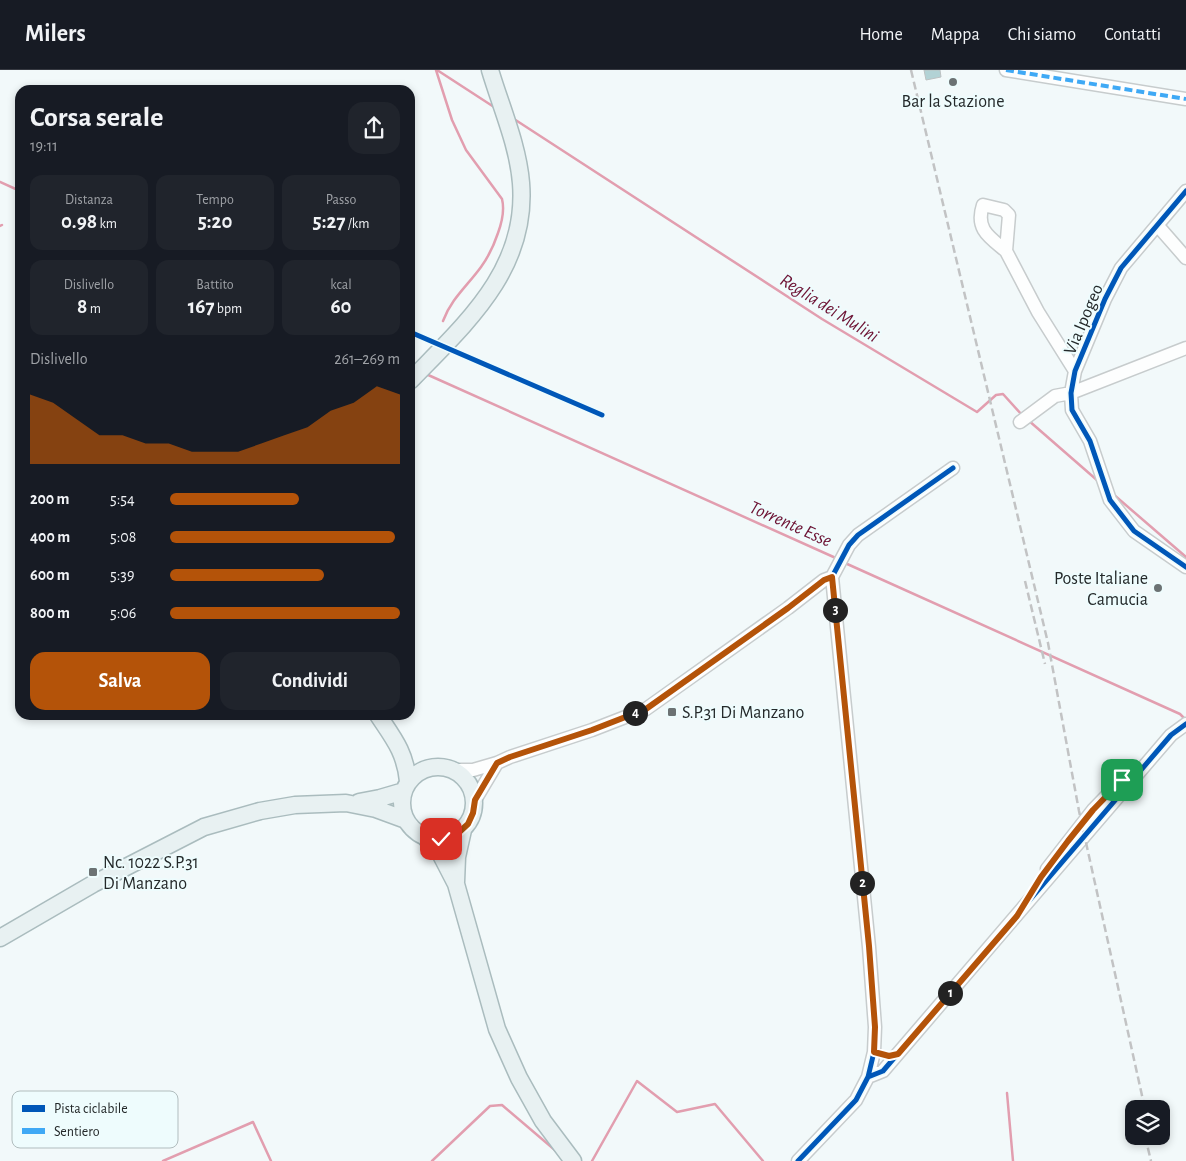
<!DOCTYPE html>
<html lang="it">
<meta charset="utf-8">
<style>
body{margin:0;font-family:"Alegreya Sans",sans-serif;background:#20242c;color:#f1f3f6;height:100vh;display:flex;flex-direction:column;font-size:19px;white-space:nowrap}
*{box-sizing:border-box;margin:0}
p{font-size:16px;color:#9ea1a6}
.icon{flex:none;width:28px;height:28px;fill:none;stroke:currentColor;stroke-width:2;stroke-linecap:round;stroke-linejoin:round}
.map{position:relative;flex:1;overflow:hidden}
.sheet{position:absolute;left:15px;top:15px;width:400px;height:635px;display:flex;flex-direction:column;background:#171b24;border-radius:15px;box-shadow:0 2px 8px #0003}
.sheet>*{flex:none}
.buttons{position:absolute;left:1125px;top:1030px;display:grid;gap:10px}
.buttons a{display:grid;place-items:center;width:45px;height:45px;border-radius:10px;background:#171b24;box-shadow:0 2px 8px #0003;font-size:25px}
.pin{position:absolute;display:grid;place-items:center;width:42px;height:42px;color:#fff;margin:-21px;border-radius:10px;box-shadow:0 2px 8px #0006}
.km{position:absolute;width:25px;height:25px;margin:-12px;border-radius:50%;background:#222;color:#fff;font-size:14px;line-height:25px;text-align:center}
.round{display:grid;place-items:center;flex:none;width:52px;height:52px;border-radius:15px;background:#20242c}
.overview{display:flex;align-items:center;justify-content:space-between;height:85px;padding:0 15px}
h1{font-size:28px;font-weight:700;line-height:38px}
.figures{display:grid;grid-template-columns:repeat(3,1fr);gap:8px;height:85px;padding:5px 15px}
.figures div{display:grid;align-content:center;border-radius:12px;background:#20242c;text-align:center}
.figures b{font-size:21px;font-weight:700}
.figures small{font-size:14px;font-weight:400}
.figures p{font-size:14px}
.chart{height:140px;padding:10px 15px}
.chart p{display:flex;justify-content:space-between}
.chart svg{width:100%;height:90px;margin-top:5px;fill:#b45309;opacity:.7}
.cta{display:flex;gap:10px;margin-top:auto;padding:10px 15px}
.cta a{flex:1;height:58px;border-radius:15px;background:#b45309;color:#fff;font-size:20px;font-weight:700;line-height:58px;text-align:center}
.cta a+a{background:#20242c;color:#f1f3f6}
ul{padding:0 15px;list-style:none;font-size:16px}
li{display:grid;grid-template-columns:80px 60px 1fr;align-items:center;height:38px}
li i{height:12px;border-radius:6px;background:#b45309}
header{display:flex;align-items:center;gap:30px;box-sizing:border-box;height:70px;padding:0 25px;background:#171b24;border-bottom:1px solid #363941}
header strong{font-size:24px}
nav{display:flex;gap:28px;margin-inline-start:auto;font-size:18px}
.map>svg:first-child{display:block}
.lines{fill:none;stroke-linecap:round;stroke-linejoin:round}
.stream{stroke:#e29eaf;stroke-width:2.5}
.building{fill:#b2d2d5;stroke:#bcc1c2}
.minor-casing{stroke:#c7cccd;stroke-width:15}
.major-casing{stroke:#aabcbe;stroke-width:19}
.minor{stroke:#fdfefe;stroke-width:12}
.major{stroke:#e8f1f2;stroke-width:16}
.rail{stroke:#c2c3c4;stroke-width:2.5;stroke-dasharray:8 4;stroke-linecap:butt}
.quiet{stroke:#3fa9f5;stroke-width:4;stroke-dasharray:8 4;stroke-linecap:butt}
.cycleway-casing{stroke:#eefcfd;stroke-width:8}
.cycleway{stroke:#0057b8;stroke-width:5}
.route-casing{stroke:#fff;stroke-width:10}
.route{stroke:#b45309;stroke-width:6}
.poi-dot{fill:#6c7273;stroke:#eefcfd;stroke-width:2}
.labels{text-anchor:middle;stroke-width:4;stroke-linejoin:round;paint-order:stroke}
.poi-label{font-size:18px;fill:#24292a;stroke:#eefcfd;text-anchor:start}
.street-label{font-size:18px;fill:#24292a;stroke:#eefcfd}
.water-label{font-size:19px;font-style:italic;fill:#6d1233;stroke:#eefcfd}
.key{fill:#eefcfd;stroke:#b1bdbe;stroke-width:1}
.key-label{font-size:14px;fill:#24292a}
</style>
<header>
<strong>Milers</strong>
<nav><a>Home</a><a>Mappa</a><a>Chi siamo</a><a>Contatti</a></nav>
</header>
<div class="map">
<svg width="1186" height="1091" viewBox="0 0 1186 1091">
<rect width="100%" height="100%" fill="#f2f9fa"/>
<g class="lines">
<path class="stream" d="M 436,0 L 452,50 L 466,80 L 502,129 C 505,141 502,152 498,163 C 494,175 489,186 481,197 C 468,215 451,229 443,251
M 437,0 L 494,37
M 514,49 L 822,249 L 977,342 L 996,325 L 1003,324 L 1022,345
M 0,112 L 20,121
M 0,156 L 2,155
M 426,304 L 838,489
M 1028,350 L 1098,411
M 1113,424 L 1186,487
M 845,493 L 1180,644 L 1186,650
M 1007,1023 L 1013,1091
M 163,1091 L 253,1052 L 271,1091
M 432,1091 L 490,1036 L 502,1035 L 556,1081
M 592,1091 L 637,1011 L 677,1042 L 715,1034 L 763,1091"/>
</g>
<path class="building" d="M 924,0 L 940,0 L 941,7 L 926,10 Z"/>
<g class="lines">
<g class="minor-casing">
<path id="minor" d="M 1006,0 L 1186,29
M 1186,121 L 1121,198 L 1105,229 L 1075,301 L 1071,323 L 1072,340 L 1090,371 L 1110,430 L 1134,461 L 1186,497
M 1158,156 L 1186,188
M 1006,181 C 989,167 975,159 983,135 L 1004,140 L 1009,145 L 1006,181 L 1038,242 L 1075,301
M 1020,352 L 1055,326 L 1071,323 L 1186,278
M 455,700 L 473,700 L 497,693 L 510,687 L 592,660 L 646,639 L 788,538 L 824,510 L 832,507
M 475,730 L 497,693
M 1047,799 L 1093,740 L 1123,709
M 868,1007 L 883,1001 L 1171,665 L 1186,654
M 798,1091 L 856,1030 L 868,1007 L 874,982 L 875,957 L 869,877 L 832,507 L 849,475 L 858,465 L 953,398"/>
</g>
<g class="major-casing">
<path id="major" d="M 410,311 C 465,254 528,200 521,113 C 518,75 501,37 490,0
M 378,645 C 394,669 405,682 408,711
M402 733a36 36 0 1 1 72 0a36 36 0 1 1-72 0Z
M 359,732 L 380,728 L 404,721
M 424,766 L 441,785 L 456,814 L 497,959 L 519,1008 L 543,1051 L 573,1091
M 456,812 L 457,787 L 463,760
M 0,868 L 93,814 L 204,757 L 260,741 L 295,735 L 346,733 L 376,739 L 406,750"/>
</g>
<use href="#minor" class="minor"/>
<use href="#major" class="major"/>
<path class="rail" d="M 911,0 L 1048,573 L 1079,741 L 1145,1039
M 1025,511 L 1045,594
M 1145,1066 L 1151,1091"/>
<path class="quiet" d="M 1006,0 L 1186,29"/>
<g class="cycleway-casing">
<path id="cycleway" d="M 1186,121 L 1121,198 L 1105,229 L 1075,301 L 1071,323 L 1072,340 L 1090,371 L 1110,430 L 1134,461 L 1186,497
M 410,262 L 602,345
M 868,1007 L 883,1001 L 1171,665 L 1186,654
M 798,1091 L 856,1030 L 868,1007 L 874,982 L 875,957 L 869,877 L 832,507 L 849,475 L 858,465 L 953,398"/>
</g>
<use href="#cycleway" class="cycleway"/>
</g>
<g class="lines">
<g class="route-casing">
<path id="route" d="M 441,769 L 456,765 L 468,754 L 473,743 L 475,730 L 497,693 L 510,687 L 592,660 L 646,639 L 788,538 L 824,510 L 832,507 L 869,876 L 875,957 L 874,982 L 889,986 L 898,984 L 1017,846 L 1041,807 L 1068,771 L 1093,740 L 1122,710"/>
</g>
<use href="#route" class="route"/>
</g>
<g class="poi-dot">
<circle cx="953" cy="12" r="5"/>
<circle cx="1158" cy="518" r="5"/>
<rect x="667" y="637" width="10" height="10" rx="2.5"/>
<rect x="88" y="797" width="10" height="10" rx="2.5"/>
</g>
<g class="labels">
<g class="poi-label">
<text x="953" y="37" text-anchor="middle">Bar la Stazione</text>
<text x="1148" y="514" text-anchor="end">Poste Italiane<tspan x="1148" dy="21">Camucia</tspan></text>
<text x="682" y="648">S.P.31 Di Manzano</text>
<text x="103" y="798">Nc. 1022 S.P.31<tspan x="103" dy="21">Di Manzano</tspan></text>
</g>
<g class="street-label">
<text transform="translate(1083 249) rotate(-67)" y="6">Via Ipogeo</text>
</g>
<g class="water-label">
<text transform="translate(830 237) rotate(32)" y="7">Reglia dei Mulini</text>
<text transform="translate(791 453) rotate(24)" y="7">Torrente Esse</text>
</g>
</g>
<rect x="12" y="1021" width="166" height="57" rx="8" class="key"/>
<rect x="22" y="1035" width="23" height="7" fill="#0057b8"/>
<rect x="22" y="1058" width="23" height="6" fill="#3fa9f5"/>
<g class="key-label">
<text x="54" y="1043">Pista ciclabile</text>
<text x="54" y="1066">Sentiero</text>
</g>
</svg>
<div class="buttons">
<a><svg class="icon" aria-label="layers" viewBox="0 0 24 24"><path d="M12 4l9 5-9 5-9-5zM3 14l9 5 9-5"/></svg></a>
</div>
<div class="pin" style="left:1122px;top:710px;background:#1e9e55"><svg class="icon" aria-label="arrive" viewBox="0 0 24 24"><path d="M6 21V4h12l-3 4 3 4H6"/></svg></div>
<div class="pin" style="left:441px;top:769px;background:#d93025"><svg class="icon" aria-label="check" viewBox="0 0 24 24"><path d="M5 12l5 5 9-10"/></svg></div>
<b class="km" style="left:950px;top:923px">1</b>
<b class="km" style="left:862px;top:813px">2</b>
<b class="km" style="left:835px;top:540px">3</b>
<b class="km" style="left:635px;top:643px">4</b>
<section class="sheet">
<div class="overview"><div><h1>Corsa serale</h1><p>19:11</p></div><a class="round"><svg class="icon" aria-label="share" viewBox="0 0 24 24"><path d="M12 15V3M7 8l5-5 5 5M5 13v7h14v-7"/></svg></a></div>
<div class="figures">
<div><p>Distanza</p><b>0.98<small> km</small></b></div>
<div><p>Tempo</p><b>5:20</b></div>
<div><p>Passo</p><b>5:27<small> /km</small></b></div>
</div>
<div class="figures">
<div><p>Dislivello</p><b>8<small> m</small></b></div>
<div><p>Battito</p><b>167<small> bpm</small></b></div>
<div><p>kcal</p><b>60</b></div>
</div>
<div class="chart"><p><span>Dislivello</span>261–269 m</p>
<svg viewBox="0 0 160 44" preserveAspectRatio="none"><path d="M0 44V10L10 14L20 22L30 30L40 30L50 34L60 34L70 38L80 38L90 38L100 34L110 30L120 26L130 18L140 14L150 6L160 10V44z"/></svg>
</div>
<ul>
<li><b>200 m</b>5:54<i style="width:56%"></i></li>
<li><b>400 m</b>5:08<i style="width:98%"></i></li>
<li><b>600 m</b>5:39<i style="width:67%"></i></li>
<li><b>800 m</b>5:06<i style="width:100%"></i></li>
</ul>
<div class="cta"><a>Salva</a><a>Condividi</a></div>
</section>
</div>
